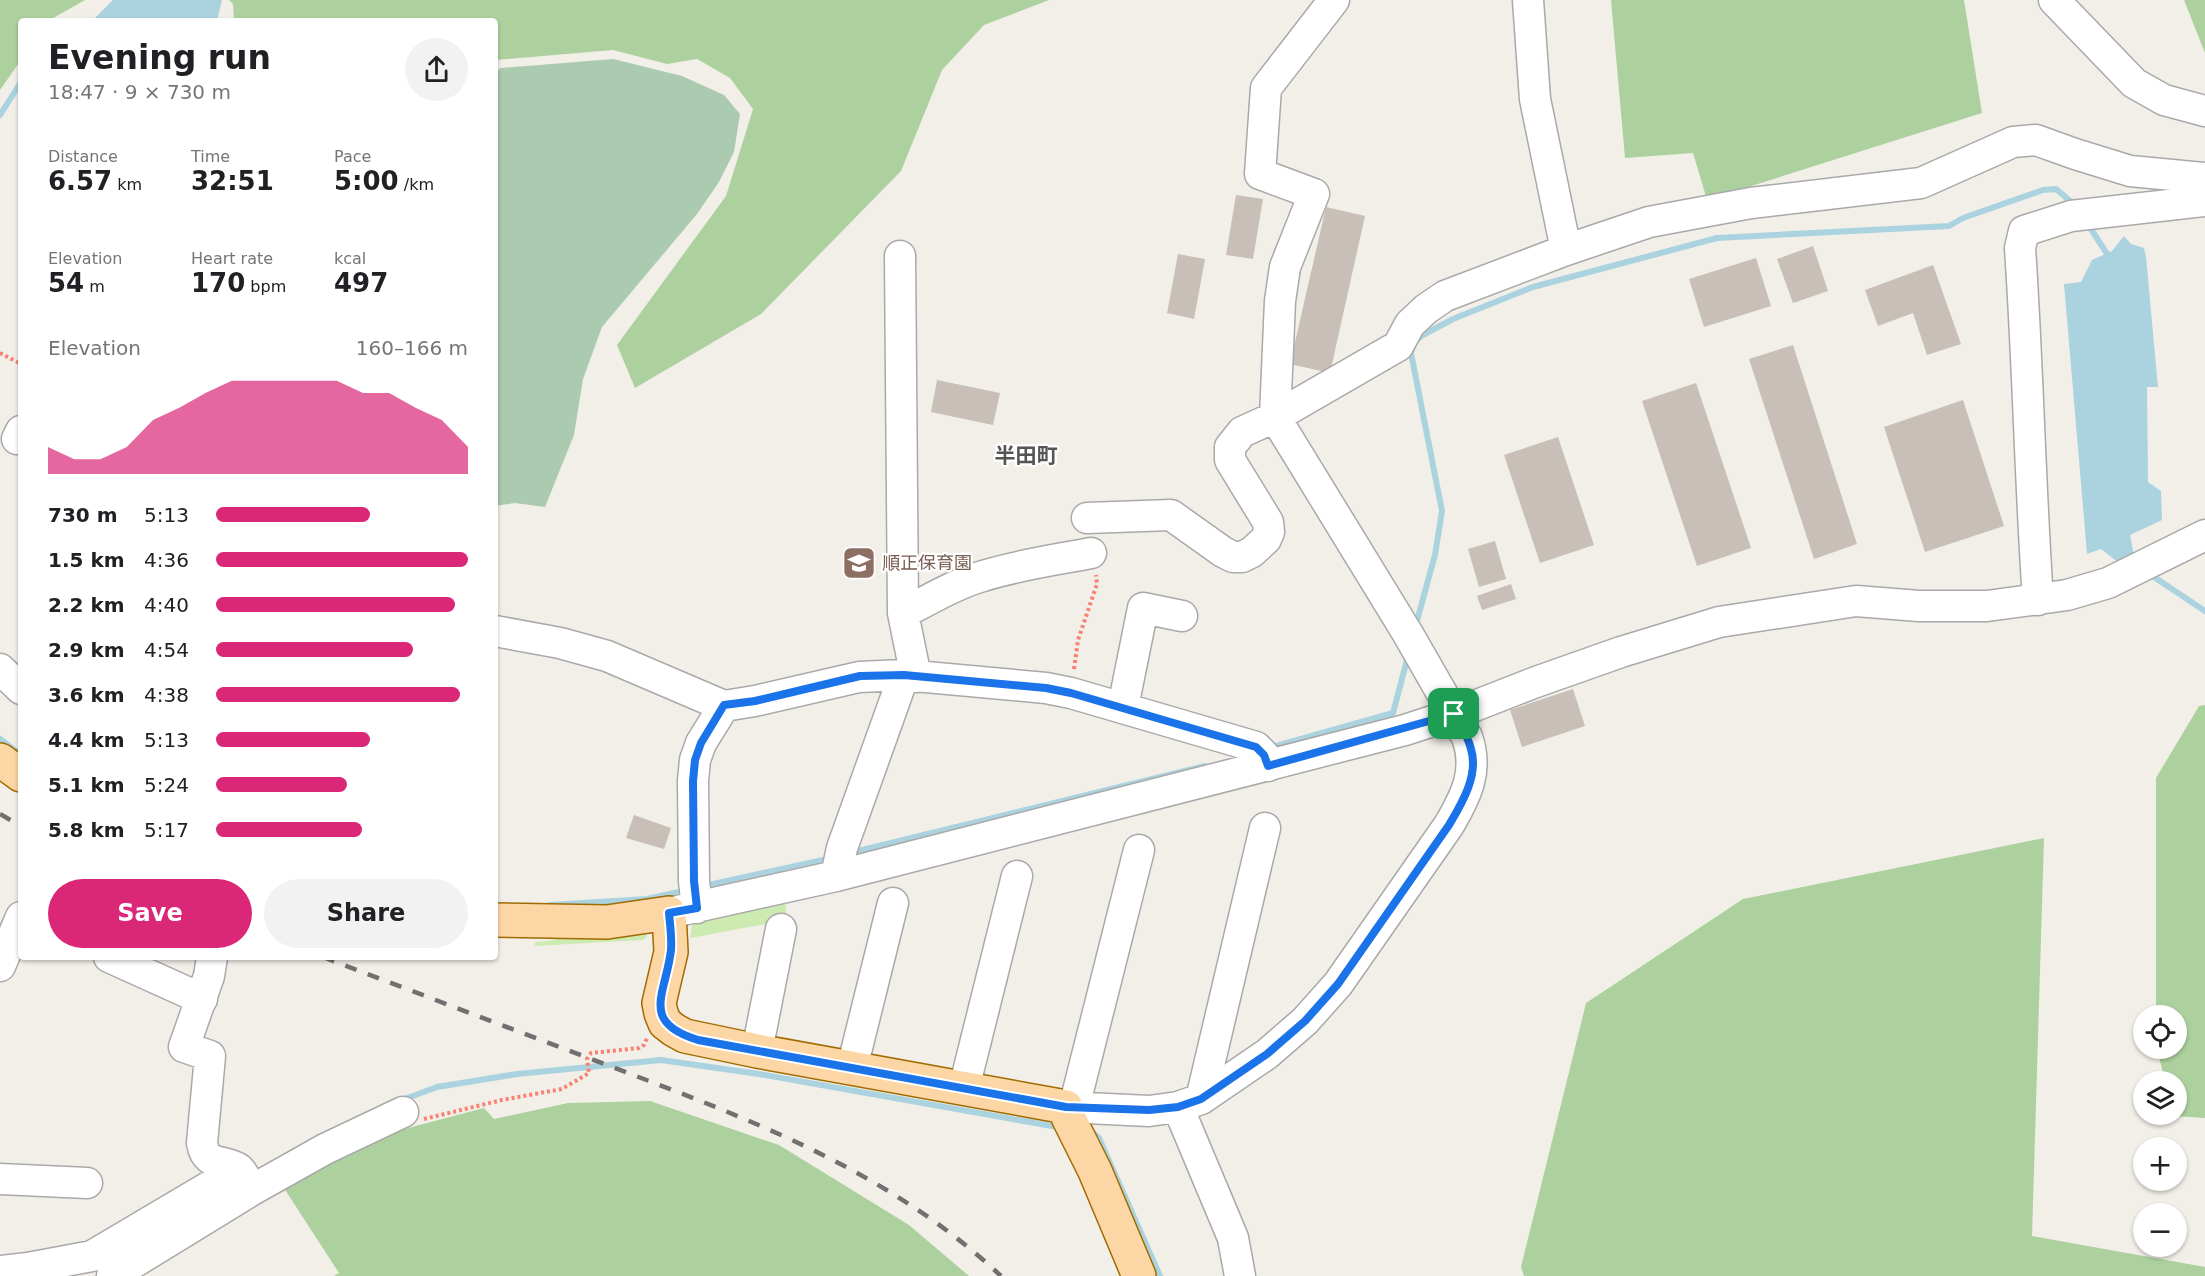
<!DOCTYPE html>
<meta charset="utf-8">
<style>
body{margin:0;font-family:"DejaVu Sans","Noto Sans JP",sans-serif;background:#f2f2f2;color:#202124;height:100vh;display:flex;flex-direction:column;font-size:22px;white-space:nowrap}
*{box-sizing:border-box;margin:0}
p{font-size:20px;color:#757577}
.icon{flex:none;width:33px;height:33px;fill:none;stroke:currentColor;stroke-width:2;stroke-linecap:round;stroke-linejoin:round}
.map{position:relative;flex:1;overflow:hidden}
.panel{position:absolute;left:18px;top:18px;width:480px;height:942px;display:flex;flex-direction:column;background:#fff;border-radius:6px;box-shadow:0 2px 4px #0004}
.panel>*{flex:none}
.tools{position:absolute;left:2133px;top:1005px;display:grid;gap:12px}
.tools a{display:grid;place-items:center;width:54px;height:54px;border-radius:50%;background:#fff;box-shadow:0 2px 4px #0004;font-size:30px}
.pin{position:absolute;display:grid;place-items:center;width:51px;height:51px;color:#fff;margin:-26px;border-radius:12px;box-shadow:0 3px 9px #0006}
.round{display:grid;place-items:center;flex:none;width:63px;height:63px;border-radius:32px;background:#f2f2f2}
.headline{display:flex;align-items:center;justify-content:space-between;height:102px;padding:0 30px}
h1{font-size:33px;font-weight:700;line-height:45px}
.figures{display:grid;grid-template-columns:repeat(3,1fr);gap:9px;height:102px;padding:6px 30px}
.figures div{display:grid;align-content:center}
.figures b{font-size:26px;font-weight:700}
.figures small{font-size:16px;font-weight:400}
.figures p{font-size:16px}
.chart{height:168px;padding:12px 30px}
.chart p{display:flex;justify-content:space-between}
.chart svg{width:100%;height:108px;margin-top:6px;fill:#db2777;opacity:.7}
.action{display:flex;gap:12px;margin-top:auto;padding:12px 30px}
.action a{flex:1;height:69px;border-radius:36px;background:#db2777;color:#fff;font-size:24px;font-weight:700;line-height:69px;text-align:center}
.action a+a{background:#f2f2f2;color:#202124}
ul{padding:0 30px;list-style:none;font-size:20px}
li{display:grid;grid-template-columns:96px 72px 1fr;align-items:center;height:45px}
li i{height:15px;border-radius:8px;background:#db2777}
.map>svg:first-child{display:block}
.grass{fill:#cdebb0}
.forest{fill:#add19e}
.cemetery{fill:#aacbaf}
.water{fill:#aad3df}
.lines{fill:none;stroke-linecap:round;stroke-linejoin:round}
.stream{stroke:#aad3df;stroke-width:6}
.building{fill:#c7bfb8}
.minor-casing{stroke:#a9a9a9;stroke-width:33}
.major-casing{stroke:#a06b00;stroke-width:36}
.path{stroke:#fa8072;stroke-width:4;stroke-dasharray:3 3;stroke-linecap:butt}
.minor{stroke:#fff;stroke-width:30}
.major{stroke:#fcd6a4;stroke-width:33}
.rail{stroke:#707070;stroke-width:4.5;stroke-dasharray:12 12;stroke-linecap:butt}
.route-casing{stroke:#fff;stroke-width:12}
.route{stroke:#1a73e8;stroke-width:8}
.labels{text-anchor:middle;stroke-width:4.5;stroke-linejoin:round;paint-order:stroke}
.education-label{font-size:18px;fill:#785e54;stroke:#fff;text-anchor:start}
.quarter-label{font-size:21px;font-weight:bold;fill:#555;stroke:#fff}
</style>
<div class="map">
<svg width="2205" height="1276" viewBox="0 0 2205 1276">
<rect width="100%" height="100%" fill="#f2efe9"/>
<path class="grass" d="M 786,899 L 786,920 L 690,938 L 693,920 Z
M 644,929 L 647,936 L 643,940 L 535,946 L 535,942 L 549,941 L 579,933 Z"/>
<path class="forest" d="M 0,0 L 85,0 L 48,21 L 21,21 L 21,60 L 0,90 Z
M 229,0 L 1049,0 L 984,25 L 942,70 L 901,171 L 761,314 L 635,388 L 617,345 L 726,196 L 753,109 L 730,78 L 697,59 L 667,64 L 613,50 L 495,60 L 495,21 L 234,21 L 233,4 Z
M 1611,0 L 1964,0 L 1982,113 L 1707,200 L 1693,153 L 1625,158 Z
M 2184,0 L 2205,0 L 2205,53 Z
M 2205,705 L 2205,1118 L 2174,1116 L 2176,1114 L 2176,1082 L 2165,1081 L 2157,1049 L 2176,1048 L 2176,1016 L 2156,1015 L 2156,778 L 2199,706 Z
M 2044,838 L 2032,1236 L 2205,1267 L 2205,1276 L 1524,1276 L 1521,1267 L 1586,1003 L 1743,899 Z
M 650,1101 L 779,1145 L 909,1225 L 969,1276 L 334,1276 L 339,1273 L 280,1182 L 355,1142 L 484,1108 L 494,1119 L 568,1103 Z"/>
<path class="cemetery" d="M 613,59 L 682,76 L 724,95 L 740,114 L 734,152 L 719,182 L 697,214 L 602,327 L 583,379 L 574,435 L 545,507 L 515,503 L 495,506 L 495,72 L 501,68 Z"/>
<path class="water" d="M 113,0 L 222,0 L 217,21 L 92,21 Z
M 2124,236 L 2131,244 L 2144,248 L 2146,257 L 2158,387 L 2147,387 L 2148,482 L 2161,491 L 2162,520 L 2130,535 L 2134,556 L 2119,563 L 2101,549 L 2087,554 L 2064,284 L 2081,282 L 2092,260 L 2112,251 Z"/>
<g class="lines">
<path class="stream" d="M 0,115 L 21,82
M 2087,223 L 2111,260
M 2148,573 L 2205,611
M 1415,628 L 1435,555 L 1442,511 L 1411,353 L 1414,342 L 1423,335 L 1453,319 L 1533,287 L 1717,238 L 1949,226 L 1963,218 L 2043,190 L 2056,189 L 2075,205
M 0,739 L 21,755
M 1269,748 L 1393,713 L 1408,656
M 850,853 L 1205,766
M 704,886 L 832,858
M 550,905 L 647,899 L 688,890
M 402,1100 L 437,1087 L 517,1074 L 661,1060 L 759,1074 L 1063,1128
M 1091,1131 L 1099,1138 L 1160,1276"/>
</g>
<path class="building" d="M 1236,195 L 1263,199 L 1253,259 L 1226,255 Z
M 1326,207 L 1365,216 L 1330,373 L 1290,364 Z
M 1813,246 L 1828,291 L 1793,303 L 1777,259 Z
M 1178,254 L 1205,259 L 1194,319 L 1167,313 Z
M 1756,258 L 1771,306 L 1704,327 L 1689,279 Z
M 1933,265 L 1961,344 L 1927,355 L 1913,313 L 1878,326 L 1865,290 Z
M 1793,345 L 1857,544 L 1814,559 L 1749,359 Z
M 937,380 L 1000,393 L 993,425 L 931,412 Z
M 1696,383 L 1751,548 L 1697,566 L 1642,401 Z
M 1963,400 L 2004,526 L 1925,552 L 1884,427 Z
M 1558,437 L 1594,545 L 1540,563 L 1504,455 Z
M 1495,541 L 1506,579 L 1479,587 L 1468,549 Z
M 1511,584 L 1516,599 L 1482,610 L 1477,596 Z
M 1573,689 L 1585,726 L 1522,747 L 1510,710 Z
M 634,815 L 671,828 L 664,849 L 626,838 Z"/>
<g class="lines">
<g class="minor-casing">
<path id="minor" d="M 1528,0 L 1535,99 L 1566,250
M 2054,0 L 2134,83 L 2164,100 L 2205,111
M 900,256 L 903,613 L 916,677
M 17,439 L 21,431
M 1087,518 L 1171,515 L 1223,552 L 1233,557 L 1242,557 L 1252,552 L 1266,539 L 1269,532 L 1268,522 L 1230,460 L 1230,447 L 1242,432 L 1275,417 L 1280,301 L 1285,267 L 1314,194 L 1260,174 L 1266,88 L 1334,0
M 2038,600 C 2030,483 2028,365 2020,248 L 2024,231 L 2071,216 L 2205,201
M 903,613 C 929,600 955,584 983,576 C 1018,565 1055,560 1091,553
M 495,631 L 560,643 L 607,656 L 724,706 L 755,701 L 859,677 L 904,675 L 1046,688 L 1071,693 L 1256,747 L 1264,755 L 1268,766
M 0,669 L 21,689
M 1123,707 L 1143,608 L 1182,616
M 836,876 L 842,848 L 904,675
M 697,908 L 694,881 L 693,781 L 695,760 L 701,743 L 724,706
M 669,913 L 836,876 L 1405,730 L 1454,714 L 1536,682 L 1621,652 L 1719,622 L 1856,601 L 1919,606 L 1987,606 L 2067,595 L 2108,583 L 2205,535
M 109,957 L 202,999
M 212,957 L 209,976 L 184,1047 L 210,1056 L 202,1143 C 206,1168 223,1158 239,1169 C 244,1173 248,1184 252,1190
M 0,966 L 21,917
M 757,1051 L 781,929
M 852,1068 L 893,903
M 964,1088 L 1017,876
M 1201,1099 L 1265,828
M 1066,1107 L 1149,1111 L 1178,1107 L 1201,1099 L 1267,1054 L 1305,1021 L 1338,984 L 1449,825 C 1466,796 1479,771 1467,737 L 1408,634 L 1275,417 L 1398,346 L 1410,324 L 1426,309 L 1445,296 L 1566,250 L 1649,222 L 1751,203 L 1921,183 L 2013,142 L 2036,140 L 2075,154 L 2130,171 L 2205,178
M 1074,1107 L 1139,850
M 1178,1107 L 1233,1238 L 1240,1276
M 0,1179 L 87,1183
M 0,1271 L 28,1268 L 92,1256 L 239,1169
M 112,1276 L 252,1190 L 325,1149 L 403,1112"/>
</g>
<g class="major-casing">
<path id="major" d="M 0,760 L 21,775
M 495,920 L 607,922 L 669,913 L 671,952 L 659,1003 L 661,1013 L 665,1023 L 674,1030 L 685,1036 L 757,1051 L 1066,1107 L 1068,1117 L 1095,1171 L 1139,1276"/>
</g>
<path class="path" d="M 0,353 L 21,364
M 1074,669 L 1078,640 L 1097,584 L 1096,575
M 424,1119 L 502,1100 L 562,1089 L 589,1073 L 587,1059 L 591,1053 L 639,1048 L 644,1045 L 647,1038"/>
<use href="#minor" class="minor"/>
<use href="#major" class="major"/>
<path class="rail" d="M 0,814 L 21,826
M 323,957 C 417,993 512,1029 607,1065 C 749,1119 888,1170 1001,1276"/>
</g>
<g class="lines">
<g class="route-casing">
<path id="route" d="M 904,675 L 1046,688 L 1071,693 L 1256,747 L 1264,755 L 1268,766 L 1454,714 C 1461,726 1468,736 1471,749 C 1479,775 1462,803 1449,825 L 1338,984 L 1305,1021 L 1267,1054 L 1201,1099 L 1178,1107 L 1149,1110 L 1066,1107 L 698,1040 C 639,1022 666,994 671,950 C 672,938 670,925 669,913 L 697,908 L 694,881 L 693,781 L 695,760 L 701,743 L 724,705 L 755,701 L 860,676 Z"/>
</g>
<use href="#route" class="route"/>
</g>
<defs>
<g id="school-square" transform="scale(1.725)"><rect x="-9" y="-9" width="18" height="18" rx="4" fill="#8d6e63" stroke="#fff"/><path d="M0-5L7-2L0 1L-7-2ZM-4 1L0 2.5L4 1V4Q0 6-4 4Z" fill="#fff"/></g>
</defs>
<g fill-rule="evenodd">
<use href="#school-square" x="859" y="563"/>
</g>
<g class="labels">
<g class="education-label">
<text x="882" y="569">順正保育園</text>
</g>
<g class="quarter-label">
<text x="1026" y="463">半田町</text>
</g>
</g>
</svg>
<div class="tools">
<a><svg class="icon" aria-label="locate" viewBox="0 0 24 24"><circle cx="12" cy="12" r="6"/><path d="M12 2v4M12 18v4M2 12h4M18 12h4"/></svg></a>
<a><svg class="icon" aria-label="layers" viewBox="0 0 24 24"><path d="M12 4l9 5-9 5-9-5zM3 14l9 5 9-5"/></svg></a>
<a>+</a>
<a>−</a>
</div>
<div class="pin" style="left:1454px;top:714px;background:#1e9e55"><svg class="icon" aria-label="arrive" viewBox="0 0 24 24"><path d="M6 21V4h12l-3 4 3 4H6"/></svg></div>
<section class="panel">
<div class="headline"><div><h1>Evening run</h1><p>18:47 · 9 × 730 m</p></div><a class="round"><svg class="icon" aria-label="share" viewBox="0 0 24 24"><path d="M12 15V3M7 8l5-5 5 5M5 13v7h14v-7"/></svg></a></div>
<div class="figures">
<div><p>Distance</p><b>6.57<small> km</small></b></div>
<div><p>Time</p><b>32:51</b></div>
<div><p>Pace</p><b>5:00<small> /km</small></b></div>
</div>
<div class="figures">
<div><p>Elevation</p><b>54<small> m</small></b></div>
<div><p>Heart rate</p><b>170<small> bpm</small></b></div>
<div><p>kcal</p><b>497</b></div>
</div>
<div class="chart"><p><span>Elevation</span>160–166 m</p>
<svg viewBox="0 0 160 44" preserveAspectRatio="none"><path d="M0 44V33L10 38L20 38L30 33L40 22L50 17L60 11L70 6L80 6L90 6L100 6L110 6L120 11L130 11L140 17L150 22L160 33V44z"/></svg>
</div>
<ul>
<li><b>730 m</b>5:13<i style="width:61%"></i></li>
<li><b>1.5 km</b>4:36<i style="width:100%"></i></li>
<li><b>2.2 km</b>4:40<i style="width:95%"></i></li>
<li><b>2.9 km</b>4:54<i style="width:78%"></i></li>
<li><b>3.6 km</b>4:38<i style="width:97%"></i></li>
<li><b>4.4 km</b>5:13<i style="width:61%"></i></li>
<li><b>5.1 km</b>5:24<i style="width:52%"></i></li>
<li><b>5.8 km</b>5:17<i style="width:58%"></i></li>
</ul>
<div class="action"><a>Save</a><a>Share</a></div>
</section>
</div>
